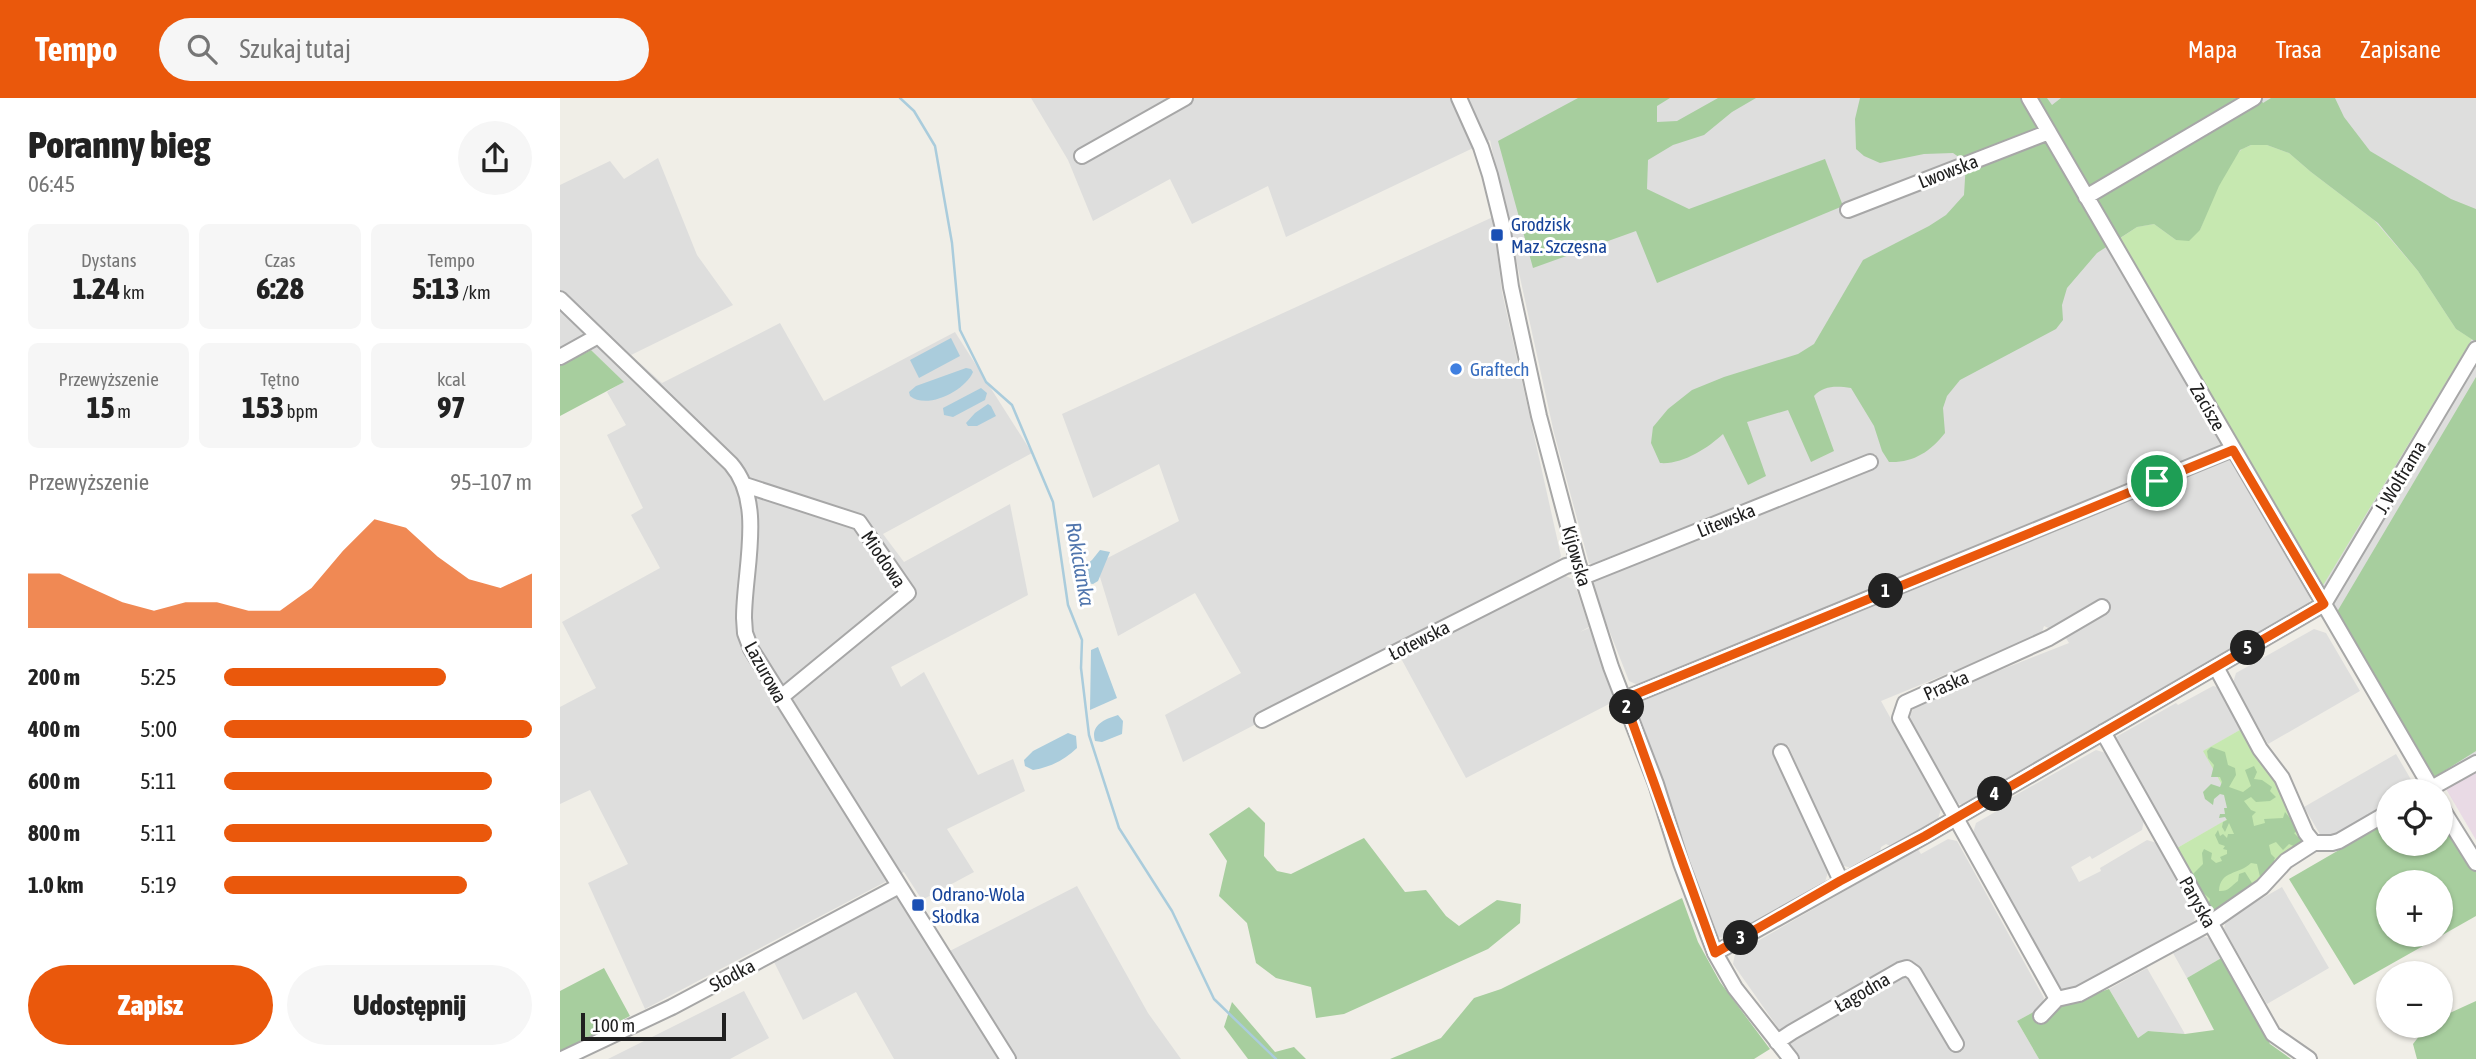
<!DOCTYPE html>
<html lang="pl">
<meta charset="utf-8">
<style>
body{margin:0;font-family:"Asap Condensed",sans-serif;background:#f6f6f6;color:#222;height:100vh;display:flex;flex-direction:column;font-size:26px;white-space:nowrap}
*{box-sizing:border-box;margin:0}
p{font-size:23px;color:#767676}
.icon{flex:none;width:38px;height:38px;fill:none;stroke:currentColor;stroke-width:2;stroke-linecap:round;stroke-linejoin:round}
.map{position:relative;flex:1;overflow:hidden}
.details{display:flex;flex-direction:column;background:#fff;width:560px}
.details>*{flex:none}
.controls{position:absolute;left:1816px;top:681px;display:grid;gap:14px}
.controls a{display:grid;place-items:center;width:77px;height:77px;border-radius:50%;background:#fff;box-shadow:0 2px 5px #0004;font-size:35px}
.scale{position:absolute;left:21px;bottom:18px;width:145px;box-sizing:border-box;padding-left:7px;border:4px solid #202020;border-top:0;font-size:19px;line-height:24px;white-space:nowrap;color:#202020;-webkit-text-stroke:5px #fff;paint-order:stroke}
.pin{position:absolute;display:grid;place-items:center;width:60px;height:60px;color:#fff;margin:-30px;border:4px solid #fff;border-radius:50%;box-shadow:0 2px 7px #0007}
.km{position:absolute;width:35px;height:35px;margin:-18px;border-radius:50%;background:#222;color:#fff;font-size:19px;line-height:35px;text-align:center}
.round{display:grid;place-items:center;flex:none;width:74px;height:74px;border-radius:37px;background:#f6f6f6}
.summary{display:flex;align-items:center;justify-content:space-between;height:119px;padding:0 28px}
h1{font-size:38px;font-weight:800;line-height:52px}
.stats{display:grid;grid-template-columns:repeat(3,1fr);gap:10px;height:119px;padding:7px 28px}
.stats div{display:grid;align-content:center;border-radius:10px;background:#f6f6f6;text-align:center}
.stats b{font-size:30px;font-weight:800}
.stats small{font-size:19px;font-weight:400}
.stats p{font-size:19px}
.chart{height:196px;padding:14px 28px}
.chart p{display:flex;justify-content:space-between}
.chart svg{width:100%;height:126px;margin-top:7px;fill:#ea580c;opacity:.7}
.cta{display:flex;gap:14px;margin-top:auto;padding:14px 28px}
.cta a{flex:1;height:80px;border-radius:42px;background:#ea580c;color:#fff;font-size:28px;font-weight:800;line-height:80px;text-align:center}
.cta a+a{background:#f6f6f6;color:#222}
ul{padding:0 28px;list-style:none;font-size:23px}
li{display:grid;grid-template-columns:112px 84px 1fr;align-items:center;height:52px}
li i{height:18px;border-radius:9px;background:#ea580c}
header{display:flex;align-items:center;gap:42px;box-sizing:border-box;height:98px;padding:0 35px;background:#ea580c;color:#fff}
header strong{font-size:33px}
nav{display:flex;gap:38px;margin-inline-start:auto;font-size:24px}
.search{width:490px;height:63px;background:#f6f6f6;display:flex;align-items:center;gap:18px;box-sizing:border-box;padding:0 24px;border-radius:38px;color:#767676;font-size:26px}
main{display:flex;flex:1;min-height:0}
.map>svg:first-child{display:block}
.residential{fill:#dededd}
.industrial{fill:#e9dae5}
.grass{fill:#c6e8b0}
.forest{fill:#a7ce9e;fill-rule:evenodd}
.water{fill:#aaccdc}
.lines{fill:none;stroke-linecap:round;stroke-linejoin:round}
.stream{stroke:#aaccdc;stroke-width:2.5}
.minor-casing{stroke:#a7a7a7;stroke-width:18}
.minor{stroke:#fff;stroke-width:14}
.route-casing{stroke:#fff;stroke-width:14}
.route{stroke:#ea580c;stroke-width:9}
.transit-dot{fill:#1a4fb4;stroke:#fff;stroke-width:2.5}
.shop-dot{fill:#3f7fe0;stroke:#fff;stroke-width:2.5}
.labels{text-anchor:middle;stroke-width:6;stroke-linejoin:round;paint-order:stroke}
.street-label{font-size:19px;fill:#202020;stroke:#fff}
.transit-label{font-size:19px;fill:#164399;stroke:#fff;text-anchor:start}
.shop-label{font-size:19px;fill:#366cbe;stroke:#fff;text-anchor:start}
.water-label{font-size:21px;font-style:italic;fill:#5075ad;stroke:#fff}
</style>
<header>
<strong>Tempo</strong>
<div class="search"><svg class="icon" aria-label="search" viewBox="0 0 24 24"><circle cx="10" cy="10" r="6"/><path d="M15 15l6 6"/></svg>Szukaj tutaj</div>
<nav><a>Mapa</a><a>Trasa</a><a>Zapisane</a></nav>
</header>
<main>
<section class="details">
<div class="summary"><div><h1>Poranny bieg</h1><p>06:45</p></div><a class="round"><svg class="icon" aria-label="share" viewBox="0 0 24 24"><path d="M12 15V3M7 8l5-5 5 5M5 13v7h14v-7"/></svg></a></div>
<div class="stats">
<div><p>Dystans</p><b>1.24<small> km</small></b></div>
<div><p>Czas</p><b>6:28</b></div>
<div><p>Tempo</p><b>5:13<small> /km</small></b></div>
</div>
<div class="stats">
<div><p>Przewyższenie</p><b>15<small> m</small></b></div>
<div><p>Tętno</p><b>153<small> bpm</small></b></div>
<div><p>kcal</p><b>97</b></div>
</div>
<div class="chart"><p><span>Przewyższenie</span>95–107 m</p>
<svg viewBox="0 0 160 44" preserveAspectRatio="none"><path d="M0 44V25L10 25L20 30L30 35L40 38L50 35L60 35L70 38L80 38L90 30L100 17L110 6L120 9L130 19L140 27L150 30L160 25V44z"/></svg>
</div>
<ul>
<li><b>200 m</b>5:25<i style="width:72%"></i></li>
<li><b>400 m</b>5:00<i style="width:100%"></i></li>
<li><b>600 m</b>5:11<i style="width:87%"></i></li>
<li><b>800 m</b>5:11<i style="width:87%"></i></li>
<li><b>1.0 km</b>5:19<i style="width:79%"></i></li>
</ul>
<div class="cta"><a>Zapisz</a><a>Udostępnij</a></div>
</section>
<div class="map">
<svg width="1916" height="961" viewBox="0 0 1916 961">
<rect width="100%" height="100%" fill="#f0eee7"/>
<path class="residential" d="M 471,0 L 1916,0 L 1916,658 L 1878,679 L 1868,677 L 1663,346 L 1661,352 L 1088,586 L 1087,584 L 1078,587 L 1069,583 L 1031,486 L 1034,481 L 1319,367 L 1315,356 L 1037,468 L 1029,465 L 994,335 L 930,42 L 726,139 L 708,88 L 632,126 L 610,81 L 533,123 L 508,62 Z
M 98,60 L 137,157 L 173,207 L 71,257 L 102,285 L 220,225 L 264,303 L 395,234 L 472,355 L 323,436 L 344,464 L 450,406 L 468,497 L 331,569 L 341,589 L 364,574 L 418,677 L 453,661 L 465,693 L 387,731 L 414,774 L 362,802 L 344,774 L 85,911 L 28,785 L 68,766 L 30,692 L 0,706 L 0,609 L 36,590 L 2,524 L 100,470 L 71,417 L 83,410 L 47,337 L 66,327 L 47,294 L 63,284 L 31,252 L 0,268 L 0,87 L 50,63 L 64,81 Z
M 933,119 L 942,194 L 1001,458 L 997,465 L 1003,477 L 1013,481 L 1029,529 L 1020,534 L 1029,530 L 1053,598 L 1049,606 L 906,680 L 837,553 L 623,664 L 605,617 L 681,575 L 635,495 L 558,538 L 536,466 L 619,423 L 599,366 L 533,400 L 502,316 Z
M 1665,359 L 1672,361 L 1751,499 L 1748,509 L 1403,707 L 1393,704 L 1347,621 L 1357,605 L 1509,545 L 1504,537 L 1484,528 L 1481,537 L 1321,603 L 1381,711 L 1378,721 L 1330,748 L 1326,746 L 1321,749 L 1320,754 L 1291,770 L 1281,767 L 1228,647 L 1212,654 L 1268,774 L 1265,784 L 1167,840 L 1155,839 L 1076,612 L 1080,602 L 1092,597 L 1091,594 Z
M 1754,531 L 1766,535 L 1800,593 L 1708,646 L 1673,585 L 1676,575 Z
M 1653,588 L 1661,590 L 1685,629 L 1644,653 L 1679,715 L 1617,750 L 1556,642 L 1556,639 L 1616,605 L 1618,607 Z
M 1536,652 L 1546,655 L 1584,722 L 1582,732 L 1532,761 L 1530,758 L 1511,769 L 1519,784 L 1541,773 L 1540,770 L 1587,742 L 1597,745 L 1636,813 L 1634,823 L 1509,894 L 1499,891 L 1413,735 L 1416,725 L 1442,710 L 1440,706 Z
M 1836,656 L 1853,685 L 1851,693 L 1829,693 L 1829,708 L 1771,741 L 1761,738 L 1744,709 Z
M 1388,741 L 1397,743 L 1484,900 L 1481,910 L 1457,923 L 1479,961 L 1240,961 L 1173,866 L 1175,856 L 1358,751 L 1361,756 Z
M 517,788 L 588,915 L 621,961 L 334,961 L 296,894 L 243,922 L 213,862 L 334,796 L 376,860 Z
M 1722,789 L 1769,870 L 1707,906 L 1664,831 L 1666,821 Z
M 1642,838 L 1652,841 L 1663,859 L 1627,880 L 1613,855 Z
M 1587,870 L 1625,936 L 1588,933 L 1578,940 L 1549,891 Z
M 184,893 L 209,940 L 170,961 L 48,961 Z"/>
<path class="industrial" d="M 1916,673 L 1916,742 L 1886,691 Z"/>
<path class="grass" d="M 1691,47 L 1707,47 L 1729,55 L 1751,74 L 1814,122 L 1858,173 L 1896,231 L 1912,241 L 1762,489 L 1559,141 L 1577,129 L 1594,126 L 1616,142 L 1640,132 C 1648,112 1666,64 1681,52 C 1684,49 1688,49 1691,47 Z
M 1685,629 L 1714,673 L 1746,738 L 1705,783 L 1649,812 L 1602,727 L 1617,750 L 1678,715 L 1643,653 Z"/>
<path class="forest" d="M 1018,0 L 1110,0 L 1097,8 L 1097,24 L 1117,23 L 1158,0 L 1196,0 L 1172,14 L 1144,37 L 1113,47 L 1088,62 L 1087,91 L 1129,111 L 1265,61 L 1283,108 L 1097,185 L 1076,133 L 973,170 L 938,43 Z
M 1300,0 L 1487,0 L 1492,7 L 1501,0 L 1700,0 L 1703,5 L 1711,0 L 1775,0 L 1784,19 L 1810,53 L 1891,101 L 1916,111 L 1916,244 L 1896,231 L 1858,173 L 1818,125 L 1751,74 L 1729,55 L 1707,47 L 1691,47 L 1680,52 L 1659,88 L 1640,132 L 1629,143 L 1616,142 L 1594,126 L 1577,129 L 1537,155 L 1507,190 L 1502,207 L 1503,222 L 1496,231 L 1400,282 L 1387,298 L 1383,310 L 1385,335 C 1370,354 1353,365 1329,364 L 1322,353 L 1314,328 L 1291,290 C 1277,288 1264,287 1254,298 L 1274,353 L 1251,364 L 1228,312 L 1187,324 L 1206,378 L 1188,387 L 1163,336 C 1148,350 1122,367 1100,365 L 1091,345 L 1093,329 L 1108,311 L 1132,292 L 1164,279 L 1238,256 L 1254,246 L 1303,162 L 1369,128 L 1386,117 L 1404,97 L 1406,64 L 1393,55 L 1364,56 L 1320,65 L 1304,58 L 1296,51 L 1295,21 Z
M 31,252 L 64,284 L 0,318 L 0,268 Z
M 1916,279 L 1916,653 L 1870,682 L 1774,519 Z
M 1651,649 L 1665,654 L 1668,667 L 1675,670 L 1676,677 L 1669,689 L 1683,694 L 1691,688 L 1685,672 L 1694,668 L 1697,674 L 1694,681 L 1702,682 L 1712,689 L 1710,693 L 1716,699 L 1710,703 L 1696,704 L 1691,699 L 1684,703 L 1691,712 L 1696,714 L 1692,718 L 1694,728 L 1705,725 L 1704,721 L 1723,720 L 1725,714 L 1733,724 L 1742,726 L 1740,732 L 1734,735 L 1738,739 L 1744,739 L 1743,747 L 1738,750 L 1729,746 L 1723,752 L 1716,744 L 1709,747 L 1711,756 L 1715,760 L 1714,762 L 1718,769 L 1704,781 L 1700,779 L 1697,766 L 1691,765 C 1679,777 1660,772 1659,793 C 1668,794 1671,788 1678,783 L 1679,776 L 1685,774 L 1692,785 L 1692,789 L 1653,816 L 1647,811 L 1650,801 L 1638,790 L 1631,778 L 1643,766 L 1642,755 L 1644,751 L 1652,755 L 1651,761 L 1656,765 L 1662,763 L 1660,759 L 1667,756 L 1667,752 L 1663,751 L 1665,748 L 1659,746 L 1655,737 L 1658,732 L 1660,738 L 1663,736 L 1667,740 L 1668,736 L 1674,736 L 1669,725 L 1665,734 L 1662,729 L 1663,724 L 1667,722 L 1665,719 L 1659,720 L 1660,716 L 1665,716 L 1664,710 L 1667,710 L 1664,697 L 1660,696 L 1654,701 L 1653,707 L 1645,701 L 1643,694 L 1651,686 L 1660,689 L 1662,684 L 1660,679 L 1651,679 L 1654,667 L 1648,660 L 1647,653 Z
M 689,709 L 705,725 L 704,758 L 717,773 L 731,776 L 804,740 L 845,794 L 866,792 L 886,818 L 899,828 L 937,802 L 961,806 L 960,825 L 928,851 L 784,916 L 756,920 L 751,889 L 716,880 L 696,865 L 687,825 L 659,798 L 667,763 L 649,736 Z
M 1881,711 L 1916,769 L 1916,818 L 1794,887 L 1729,781 L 1829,723 L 1829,746 L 1881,746 ZM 1829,784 L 1881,784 L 1881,836 L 1829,836 Z
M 1122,800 L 1138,844 L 1160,884 L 1210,951 L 1194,961 L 830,961 L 881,940 L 914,900 L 941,891 Z
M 1663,859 L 1710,946 L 1731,961 L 1479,961 L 1457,923 L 1481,910 L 1497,908 L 1549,891 L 1578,940 L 1588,933 L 1625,936 L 1654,932 L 1627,880 Z
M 44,870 L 70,918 L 0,954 L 0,893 Z
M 1916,903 L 1916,961 L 1857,961 L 1853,946 L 1867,928 L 1881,928 L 1881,919 Z
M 672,904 L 715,954 L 734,949 L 746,961 L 688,961 L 664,929 Z"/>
<path class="water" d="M 391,240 L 400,258 L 359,280 L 350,262 Z
M 406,270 L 411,271 L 413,274 C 405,293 367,312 350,298 L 349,294 L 356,288 Z
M 421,290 L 427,295 L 425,302 L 393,319 L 384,317 L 383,310 Z
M 428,306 L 431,308 L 436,318 L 417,328 L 408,328 L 406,325 L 415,315 Z
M 540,452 L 550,454 L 538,483 L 533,486 L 514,483 L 512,478 L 532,462 Z
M 538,549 L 557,600 L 530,612 L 531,552 Z
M 558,617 L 563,623 L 562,636 L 542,644 L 535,643 C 530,627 545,621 558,617 Z
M 508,635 L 516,638 L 517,650 C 504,662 491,669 473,672 L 465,668 L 464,662 L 473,653 Z"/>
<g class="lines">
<path class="stream" d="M 340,0 L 354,13 L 375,48 L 392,145 L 400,232 L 426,284 L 452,307 L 493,404 L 508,507 L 522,542 L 521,570 L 529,637 L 559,730 L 612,813 L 654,901 L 716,961"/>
<g class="minor-casing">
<path id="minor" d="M 899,0 L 921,49 L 930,77 L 942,126 L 951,189 L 979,318 L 1018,465 L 1051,569 L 1096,686 L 1121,765 L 1155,855 L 1175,890 L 1231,961
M 1469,0 L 1873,693
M 522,58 L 625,0
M 1526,99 L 1694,0
M 1288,112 L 1489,34
M 0,201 L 171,366 C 205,405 184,471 184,520 L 185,535 L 191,551 L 448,961
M 0,259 L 38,238
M 185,387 L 299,424 L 348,495 L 220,600
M 1023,479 L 1310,364
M 1656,569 L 1700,651 L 1722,680 L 1746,735 L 1754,745
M 1064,601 L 1673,351
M 702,622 L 1006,468 L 1018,465
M 1543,634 L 1713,936 L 1749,961
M 1221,654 L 1281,783
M 1866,693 L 1916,665
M 1881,709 L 1916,765
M 1155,855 L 1365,738 L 1764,506 L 1916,251
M 1497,901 L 1340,620 L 1345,605 L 1489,540 L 1542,509
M 1481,918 L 1497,901 L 1519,896 L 1650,825 L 1702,789 L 1726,763 L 1754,745 L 1772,745 L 1779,743 L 1829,714
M 1217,944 L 1232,934 L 1340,872 L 1347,870 L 1354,875 L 1396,946
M 2,961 L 112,909 L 339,788"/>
</g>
<use href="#minor" class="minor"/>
</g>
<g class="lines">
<g class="route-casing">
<path id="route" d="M 1673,352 L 1764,506 L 1365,738 L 1280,783 L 1155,855 L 1064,601 Z"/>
</g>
<use href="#route" class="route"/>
</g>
<g class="transit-dot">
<rect x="930" y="130" width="14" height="14" rx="3.5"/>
<rect x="351" y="800" width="14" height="14" rx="3.5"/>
</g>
<circle class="shop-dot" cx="896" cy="271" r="7"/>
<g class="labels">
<g class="street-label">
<text transform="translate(1388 73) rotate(-21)" y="7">Lwowska</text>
<text transform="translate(1648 309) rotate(60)" y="7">Zacisze</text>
<text transform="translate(1840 379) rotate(-59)" y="7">J. Wolframa</text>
<text transform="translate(1166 422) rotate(-22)" y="7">Litewska</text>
<text transform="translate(1017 458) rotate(74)" y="7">Kijowska</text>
<text transform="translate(324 461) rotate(56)" y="7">Miodowa</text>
<text transform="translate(859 542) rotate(-27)" y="7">Łotewska</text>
<text transform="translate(206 574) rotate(61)" y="7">Lazurowa</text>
<text transform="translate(1386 587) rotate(-24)" y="7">Praska</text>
<text transform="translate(1638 804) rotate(61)" y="7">Paryska</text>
<text transform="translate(172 877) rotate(-28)" y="7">Słodka</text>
<text transform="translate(1302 894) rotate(-30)" y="7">Łagodna</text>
</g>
<g class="transit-label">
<text x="951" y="133">Grodzisk<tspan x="951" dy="22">Maz. Szczęsna</tspan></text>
<text x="372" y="803">Odrano-Wola<tspan x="372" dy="22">Słodka</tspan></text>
</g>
<g class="shop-label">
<text x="910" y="278">Graftech</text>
</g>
<g class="water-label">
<text transform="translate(520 466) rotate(80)" y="7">Rokicianka</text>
</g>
</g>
</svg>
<div class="controls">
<a><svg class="icon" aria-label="locate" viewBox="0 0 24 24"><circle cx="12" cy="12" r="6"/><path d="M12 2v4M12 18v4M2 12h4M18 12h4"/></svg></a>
<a>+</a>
<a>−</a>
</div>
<div class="scale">100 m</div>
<div class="pin" style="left:1597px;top:383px;background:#1e9e55"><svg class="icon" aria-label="arrive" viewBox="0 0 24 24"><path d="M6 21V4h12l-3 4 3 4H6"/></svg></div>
<b class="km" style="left:1326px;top:493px">1</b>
<b class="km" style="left:1067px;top:609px">2</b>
<b class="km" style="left:1181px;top:840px">3</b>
<b class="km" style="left:1435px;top:696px">4</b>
<b class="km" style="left:1688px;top:550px">5</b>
</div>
</main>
